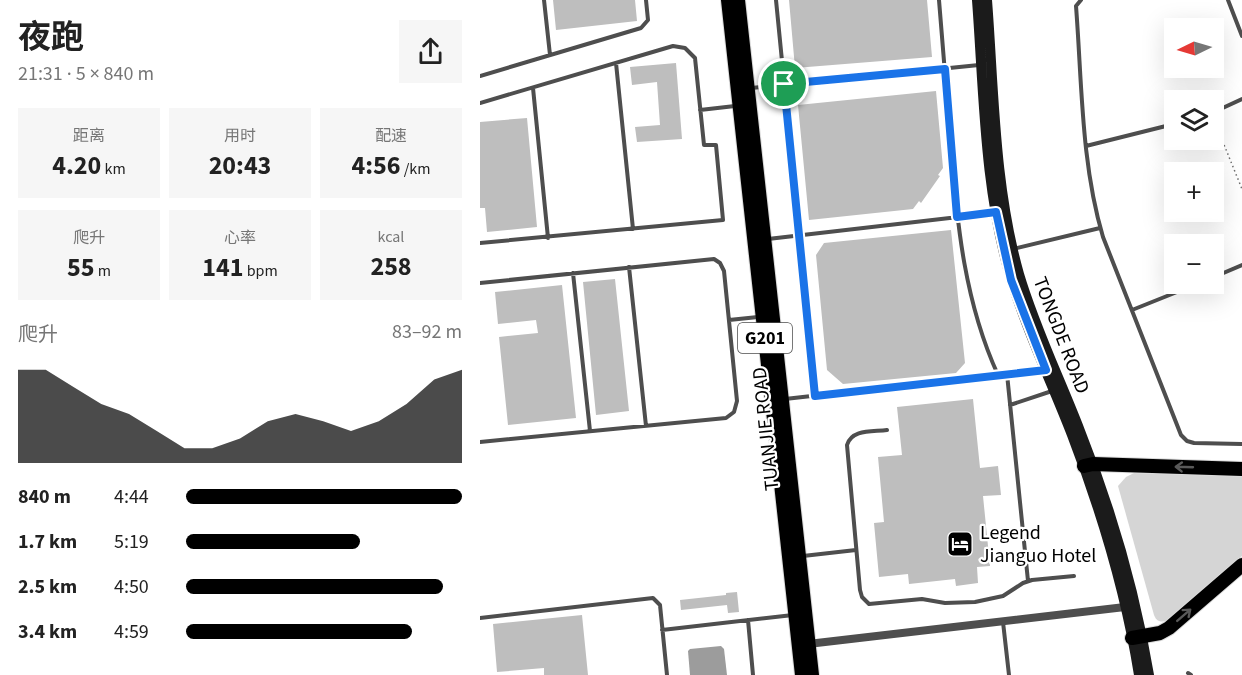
<!DOCTYPE html>
<html lang="zh">
<meta charset="utf-8">
<style>
body{margin:0;font-family:"Source Sans 3","Noto Sans SC",sans-serif;background:#f6f6f6;color:#222;height:100vh;display:flex;flex-direction:column;font-size:22px;white-space:nowrap}
*{box-sizing:border-box;margin:0}
p{font-size:20px;color:#767676}
.icon{flex:none;width:33px;height:33px;fill:none;stroke:currentColor;stroke-width:2;stroke-linecap:round;stroke-linejoin:round}
.map{position:relative;flex:1;overflow:hidden}
.details{display:flex;flex-direction:column;background:#fff;width:480px}
.details>*{flex:none}
.needle{width:39px;rotate:265deg}
.tools{position:absolute;left:684px;top:18px;display:grid;gap:12px}
.tools a{display:grid;place-items:center;width:60px;height:60px;border-radius:0px;background:#fff;box-shadow:0 6px 24px #0002;font-size:30px}
.pin{position:absolute;display:grid;place-items:center;width:51px;height:51px;color:#fff;margin:-26px;border:3px solid #fff;border-radius:50%;box-shadow:0 2px 6px #0007}
.round{display:grid;place-items:center;flex:none;width:63px;height:63px;border-radius:0px;background:#f6f6f6}
.head{display:flex;align-items:center;justify-content:space-between;height:102px;padding:0 18px}
h1{font-size:33px;font-weight:700;line-height:45px}
.figures{display:grid;grid-template-columns:repeat(3,1fr);gap:9px;height:102px;padding:6px 18px}
.figures div{display:grid;align-content:center;border-radius:0px;background:#f6f6f6;text-align:center}
.figures b{font-size:26px;font-weight:700}
.figures small{font-size:16px;font-weight:400}
.figures p{font-size:16px}
.chart{height:168px;padding:12px 18px}
.chart p{display:flex;justify-content:space-between}
.chart svg{width:100%;height:108px;margin-top:6px;fill:#000;opacity:.7}
ul{padding:0 18px;list-style:none;font-size:20px}
li{display:grid;grid-template-columns:96px 72px 1fr;align-items:center;height:45px}
li i{height:15px;border-radius:8px;background:#000}
main{display:flex;flex:1;min-height:0}
.map>svg:first-child{display:block}
.green{fill:#d5d5d5}
.water{fill:#9c9c9c}
.building{fill:#bebebe}
.lines{fill:none;stroke-linecap:round;stroke-linejoin:round}
.highway-casing{stroke:#dbdbdb;stroke-width:16}
.path{stroke:#707070;stroke-width:1.5;stroke-dasharray:1.5 3;stroke-linecap:butt}
.lane{stroke:#4e4e4e;stroke-width:4}
.street{stroke:#4e4e4e;stroke-width:8}
.secondary{stroke:#1b1b1b;stroke-width:10}
.highway{stroke:#000;stroke-width:14}
.oneway{stroke:#595959}
.route-casing{stroke:#fff;stroke-width:12}
.route{stroke:#1a73e8;stroke-width:8}
.labels{text-anchor:middle;stroke-width:4.5;stroke-linejoin:round;paint-order:stroke}
.shield{fill:#fff;stroke:#4c4c4c;stroke-width:1.5}
.shield-label{font-size:18px;font-weight:bold;fill:#000}
.street-label{font-size:20px;fill:#000;stroke:#fff}
.poi-label{font-size:20px;fill:#000;stroke:#fff;text-anchor:start}
</style>
<main>
<section class="details">
<div class="head"><div><h1>夜跑</h1><p>21:31 · 5 × 840 m</p></div><a class="round"><svg class="icon" aria-label="share" viewBox="0 0 24 24"><path d="M12 15V3M7 8l5-5 5 5M5 13v7h14v-7"/></svg></a></div>
<div class="figures">
<div><p>距离</p><b>4.20<small> km</small></b></div>
<div><p>用时</p><b>20:43</b></div>
<div><p>配速</p><b>4:56<small> /km</small></b></div>
</div>
<div class="figures">
<div><p>爬升</p><b>55<small> m</small></b></div>
<div><p>心率</p><b>141<small> bpm</small></b></div>
<div><p>kcal</p><b>258</b></div>
</div>
<div class="chart"><p><span>爬升</span>83–92 m</p>
<svg viewBox="0 0 160 44" preserveAspectRatio="none"><path d="M0 44V6L10 6L20 13L30 20L40 24L50 31L60 38L70 38L80 34L90 27L100 24L110 27L120 31L130 27L140 20L150 10L160 6V44z"/></svg>
</div>
<ul>
<li><b>840 m</b>4:44<i style="width:100%"></i></li>
<li><b>1.7 km</b>5:19<i style="width:63%"></i></li>
<li><b>2.5 km</b>4:50<i style="width:93%"></i></li>
<li><b>3.4 km</b>4:59<i style="width:82%"></i></li>
</ul>
</section>
<div class="map">
<svg width="762" height="675" viewBox="0 0 762 675">
<rect width="100%" height="100%" fill="#fff"/>
<path class="green" d="M 654,473 L 762,476 L 762,556 L 688,621 C 680,622 677,622 674,615 L 638,486 L 646,477 Z"/>
<path class="water" d="M 241,646 L 244,649 L 247,675 L 210,675 L 208,651 L 210,649 Z"/>
<path class="building" d="M 73,0 L 155,0 L 157,21 L 76,30 Z
M 309,0 L 447,0 L 452,57 L 315,68 Z
M 196,63 L 202,139 L 157,142 L 155,127 L 180,125 L 177,82 L 152,85 L 150,67 Z
M 456,91 L 463,168 L 458,175 L 460,176 L 441,203 L 439,201 L 433,209 L 329,220 L 318,105 Z
M 47,118 L 57,227 L 7,232 L 5,208 L 0,208 L 0,122 Z
M 471,230 L 485,363 L 476,373 L 363,384 L 347,370 L 336,255 L 344,243 Z
M 135,279 L 149,411 L 116,415 L 103,282 Z
M 82,285 L 96,418 L 28,425 L 19,337 L 58,333 L 56,320 L 18,324 L 15,292 Z
M 493,399 L 500,468 L 518,466 L 521,495 L 503,496 L 510,566 L 497,567 L 498,583 L 476,586 L 475,579 L 429,584 L 428,574 L 399,577 L 394,523 L 404,522 L 398,457 L 422,455 L 417,407 Z
M 257,592 L 259,612 L 248,613 L 247,605 L 201,610 L 200,600 L 246,595 L 246,593 Z
M 102,615 L 108,675 L 64,675 L 64,668 L 17,672 L 13,624 Z"/>
<g class="lines">
<g class="highway-casing">
<path id="highway" d="M 248,0 L 322,675
M 258,0 L 332,675
M 604,466 L 613,464 L 762,469
M 652,638 L 680,633 L 689,628 L 762,565"/>
</g>
<path class="path" d="M 734,120 L 762,189"/>
<path class="lane" d="M 64,0 L 70,55
M 296,0 L 335,396
M 459,0 C 463,49 467,98 471,147 C 477,225 485,303 518,375
M 601,0 L 596,6 C 602,83 601,163 623,237 L 701,435 L 707,441 L 714,443 L 762,444
M 748,0 L 762,36
M 136,63 L 153,229
M 0,76 L 161,28 L 168,20 L 166,0
M 53,88 L 68,238
M 271,88 L 499,65
M 0,103 L 193,46 L 205,48 L 215,58 L 224,145 L 236,145 L 243,220 L 0,243
M 220,110 L 255,106
M 734,112 L 762,99
M 606,146 L 694,124
M 288,239 L 513,213
M 533,249 L 620,228
M 149,267 L 166,426
M 93,273 L 110,431
M 734,277 L 762,265
M 0,283 L 234,259 L 240,263 L 244,271 L 257,401 L 254,412 L 246,418 L 0,442
M 652,310 L 717,284
M 249,320 L 278,317
M 527,374 L 548,581
M 305,399 L 563,370
M 530,405 L 572,391
M 407,430 C 392,432 372,429 367,445 L 380,590 L 382,597 L 389,604 L 442,599 L 465,603 L 495,602 L 523,596 L 543,583 L 552,580 L 594,576
M 323,556 L 376,550
M 0,618 L 173,598 L 180,605 L 187,675
M 268,620 L 273,675
M 523,622 L 529,675
M 182,630 L 313,615
M 708,673 L 711,675"/>
<path class="street" d="M 328,644 L 645,607"/>
<path class="secondary" d="M 497,0 C 504,93 504,189 531,279 C 547,332 572,383 592,435 C 622,513 646,593 659,675
M 507,0 C 514,91 514,186 539,274 C 555,328 580,379 600,431 C 631,509 655,591 669,675"/>
<use href="#highway" class="highway"/>
</g>
<defs><path id="oneway-shaft" d="M-6 0H5M1.5-3L5.5 0L1.5 3" fill="none" stroke-width="1.6" stroke-linecap="round" stroke-linejoin="round" transform="scale(1.5)"/></defs>
<g class="oneway">
<use href="#oneway-shaft" transform="translate(704 467) rotate(-178)"/>
<use href="#oneway-shaft" transform="translate(704 615) rotate(-41)"/>
</g>
<g class="lines">
<g class="route-casing">
<path id="route" d="M 465,69 L 477,217 L 516,212 L 531,280 L 566,370 L 335,396 L 304,84 Z"/>
</g>
<use href="#route" class="route"/>
</g>
<defs>
<g id="hotel-square" transform="scale(1.35)"><rect x="-9" y="-9" width="18" height="18" rx="4" fill="#000" stroke="#fff"/><path d="M-6-4.5h1.5V1H6V5H4.5V3h-9V5H-6ZM-4 0a1.8 1.8 0 1 1 3.6 0ZM.5 0V-2.5h3Q6-2.5 6 0Z" fill="#fff"/></g>
</defs>
<g fill-rule="evenodd">
<use href="#hotel-square" x="480" y="544"/>
</g>
<g class="labels">
<rect class="shield" x="258" y="323" width="54" height="30" rx="4.5"/>
<g class="shield-label">
<text x="285" y="344">G201</text>
</g>
<g class="street-label">
<text transform="translate(582 335) rotate(69)" y="7">TONGDE ROAD</text>
<text transform="translate(285 429) rotate(-96)" y="7">TUANJIE ROAD</text>
</g>
<g class="poi-label">
<text x="500" y="539">Legend<tspan x="500" dy="23">Jianguo Hotel</tspan></text>
</g>
</g>
</svg>
<div class="tools">
<a><svg class="needle" viewBox="-14 -14 28 28"><path d="M0-13l5 13h-10z" fill="#e53935"/><path d="M0 13l5-13h-10z" fill="#767676"/></svg></a>
<a><svg class="icon" aria-label="layers" viewBox="0 0 24 24"><path d="M12 4l9 5-9 5-9-5zM3 14l9 5 9-5"/></svg></a>
<a>+</a>
<a>−</a>
</div>
<div class="pin" style="left:304px;top:84px;background:#1e9e55"><svg class="icon" aria-label="arrive" viewBox="0 0 24 24"><path d="M6 21V4h12l-3 4 3 4H6"/></svg></div>
</div>
</main>
